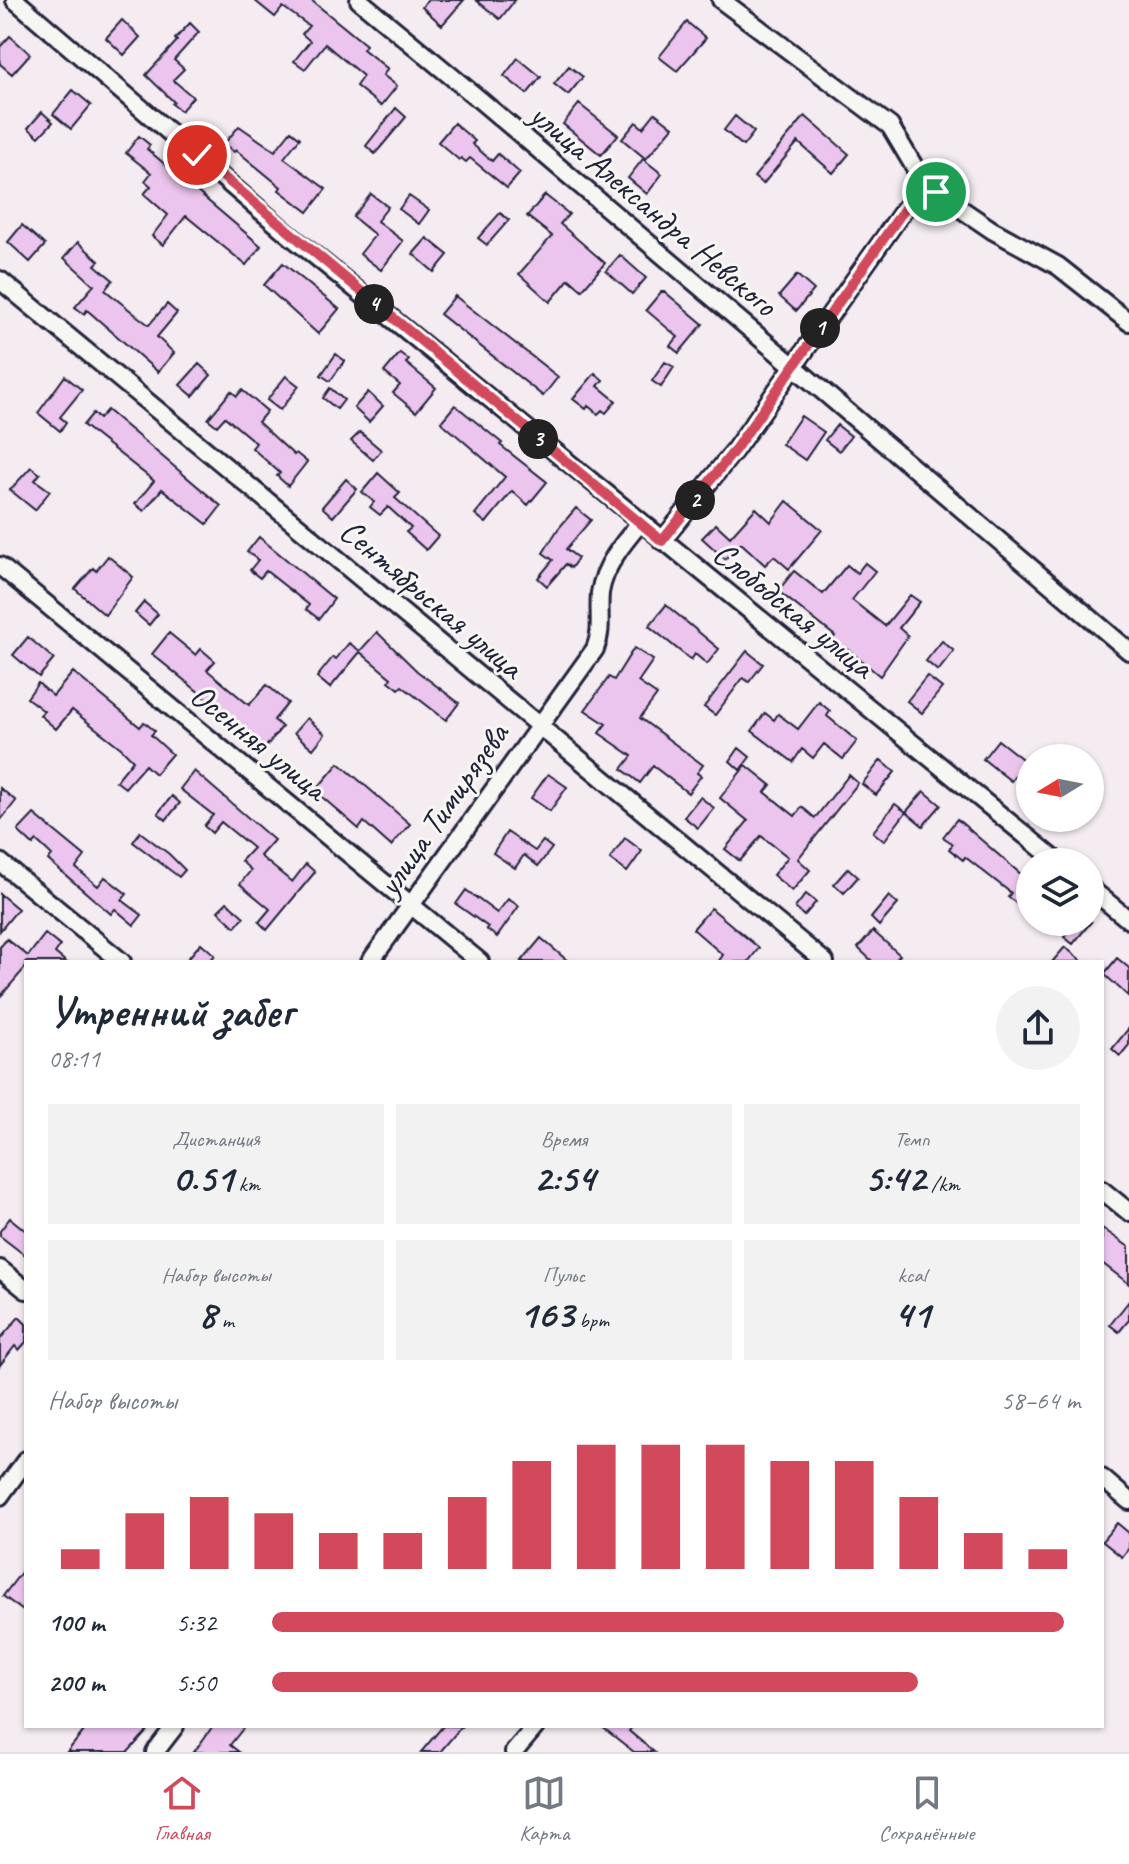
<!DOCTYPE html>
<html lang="ru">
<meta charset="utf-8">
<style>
body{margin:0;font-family:Caveat,sans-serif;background:#f2f2f3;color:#1f2937;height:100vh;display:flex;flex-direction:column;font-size:30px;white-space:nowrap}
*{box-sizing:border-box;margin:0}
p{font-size:26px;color:#747a83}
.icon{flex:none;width:44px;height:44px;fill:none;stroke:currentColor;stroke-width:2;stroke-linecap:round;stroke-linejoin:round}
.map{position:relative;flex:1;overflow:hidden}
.sheet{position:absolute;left:24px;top:960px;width:1080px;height:768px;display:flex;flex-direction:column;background:#fff;border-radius:0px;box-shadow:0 2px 6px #0004}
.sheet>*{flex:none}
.needle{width:52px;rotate:260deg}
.buttons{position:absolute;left:1016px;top:744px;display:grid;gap:16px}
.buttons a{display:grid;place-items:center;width:88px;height:88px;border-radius:50%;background:#fff;box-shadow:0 2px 6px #0004;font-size:40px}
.pin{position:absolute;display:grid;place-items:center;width:68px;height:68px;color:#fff;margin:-34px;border:4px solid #fff;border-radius:50%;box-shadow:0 2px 8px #0007}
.km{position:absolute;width:40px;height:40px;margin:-20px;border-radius:50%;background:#222;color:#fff;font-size:22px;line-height:40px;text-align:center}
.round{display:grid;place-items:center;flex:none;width:84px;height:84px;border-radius:42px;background:#f2f2f3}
.summary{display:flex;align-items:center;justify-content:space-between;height:136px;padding:0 24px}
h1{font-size:44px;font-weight:700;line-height:60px}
.figures{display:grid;grid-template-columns:repeat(3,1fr);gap:12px;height:136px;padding:8px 24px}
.figures div{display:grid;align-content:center;border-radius:0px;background:#f2f2f3;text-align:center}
.figures b{font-size:40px;font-weight:700}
.figures small{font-size:22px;font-weight:400}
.figures p{font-size:22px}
.chart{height:224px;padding:16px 24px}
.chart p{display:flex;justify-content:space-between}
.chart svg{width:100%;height:144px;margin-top:8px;stroke:#d1495b;stroke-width:6}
ul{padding:0 24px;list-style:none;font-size:26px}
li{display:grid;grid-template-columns:128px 96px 1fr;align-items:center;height:60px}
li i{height:20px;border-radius:10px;background:#d1495b}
.tabs{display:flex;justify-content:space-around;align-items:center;height:112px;border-top:2px solid #e0e1e3;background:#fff;font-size:22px;color:#747a83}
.tabs a{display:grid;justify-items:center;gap:4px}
.tabs .on{color:#d1495b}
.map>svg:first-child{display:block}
.building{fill:#ecc5ef;stroke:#22223b;stroke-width:2}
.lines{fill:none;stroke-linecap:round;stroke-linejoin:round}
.minor-casing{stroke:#22223b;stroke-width:22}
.minor{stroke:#f6f6f2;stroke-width:16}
.route-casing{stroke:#fff;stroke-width:16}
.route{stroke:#d1495b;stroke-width:10}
.labels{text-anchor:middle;stroke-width:6;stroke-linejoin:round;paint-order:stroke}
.street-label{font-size:34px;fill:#22223b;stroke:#f6f6f2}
</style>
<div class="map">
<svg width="1129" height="1752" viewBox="0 0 1129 1752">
<rect width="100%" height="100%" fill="#f4ecf1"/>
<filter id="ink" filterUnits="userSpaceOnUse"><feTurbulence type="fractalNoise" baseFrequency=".0125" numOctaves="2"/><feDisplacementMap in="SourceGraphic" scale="16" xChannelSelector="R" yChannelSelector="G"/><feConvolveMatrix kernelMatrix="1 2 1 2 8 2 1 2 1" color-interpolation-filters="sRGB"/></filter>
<g filter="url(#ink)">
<path class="building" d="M 254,0 L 311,0 L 366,45 L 363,49 L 388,69 L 383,75 L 397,86 L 381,106 L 356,86 L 363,76 L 325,44 L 305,69 L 294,61 L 310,41 L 302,34 L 309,26 L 283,7 L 275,17 Z
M 427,0 L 464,0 L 442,25 L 422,7 Z
M 476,0 L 515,0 L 500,19 Z
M 122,20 L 140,37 L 124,55 L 106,38 Z
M 687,22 L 706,38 L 677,71 L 659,57 Z
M 190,23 L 199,32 L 174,60 L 184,69 L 173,80 L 193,97 L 181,111 L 172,104 L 174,102 L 146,75 L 177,41 L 175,39 Z
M 10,36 L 30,54 L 12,74 L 0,64 L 0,47 Z
M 518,58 L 541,77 L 527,94 L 504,76 Z
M 569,66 L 583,77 L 568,95 L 554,84 Z
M 73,90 L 91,105 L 71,129 L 53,114 Z
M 579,104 L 618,135 L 601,155 L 563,124 Z
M 396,108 L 406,117 L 375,154 L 366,146 Z
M 42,112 L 53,122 L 39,137 L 28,128 Z
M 655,113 L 673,127 L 646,159 L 622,139 L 636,122 L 643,128 Z
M 735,116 L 754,132 L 743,146 L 724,130 Z
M 805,116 L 849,154 L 833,173 L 798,142 L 763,184 L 754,177 Z
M 454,123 L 475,141 L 472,144 L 492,161 L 498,154 L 520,173 L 507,188 L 470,158 L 466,162 L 461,158 L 459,160 L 438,142 Z
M 239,126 L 275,151 L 291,131 L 300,138 L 284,158 L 326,189 L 308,212 L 279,190 L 281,187 L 236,150 L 234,152 L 224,144 Z
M 139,136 L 150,145 L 147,149 L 261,246 L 246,265 L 186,216 L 163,245 L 152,236 L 168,215 L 144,194 L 151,186 L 145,181 L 151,173 L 126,153 Z
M 643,159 L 662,174 L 647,194 L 628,178 Z
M 371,194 L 388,207 L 377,221 L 403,241 L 381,270 L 360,254 L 375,235 L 353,217 Z
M 545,195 L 569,214 L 560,224 L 605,263 L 582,290 L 569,279 L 550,302 L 519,274 L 552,236 L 527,216 Z
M 409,196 L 429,210 L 419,224 L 399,209 Z
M 500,213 L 509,220 L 487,245 L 478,238 Z
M 22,225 L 45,245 L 30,262 L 8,242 Z
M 427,238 L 448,255 L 434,272 L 413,254 Z
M 78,242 L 99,261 L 95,265 L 113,280 L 105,290 L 136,315 L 149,325 L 167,304 L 177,313 L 157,337 L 174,353 L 158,372 L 87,310 L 84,314 L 75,307 L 94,285 L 64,258 Z
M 620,255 L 646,278 L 632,294 L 606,271 Z
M 283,263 L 339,309 L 318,334 L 264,285 Z
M 797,275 L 814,290 L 796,311 L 779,296 Z
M 661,292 L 665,292 L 703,324 L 679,353 L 670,346 L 678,337 L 646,310 Z
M 455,296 L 558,377 L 543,396 L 440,314 Z
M 400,353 L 409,360 L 406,363 L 436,388 L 416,412 L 393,393 L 400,385 L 384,372 Z
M 336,354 L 345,361 L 330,381 L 321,375 Z
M 665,362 L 674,367 L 661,387 L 652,381 Z
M 199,364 L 211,375 L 193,396 L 180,385 Z
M 595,373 L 603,380 L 598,386 L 616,401 L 606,413 L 602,410 L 598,414 L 588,406 L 586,409 L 573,399 Z
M 65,376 L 82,390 L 60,417 L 66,422 L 60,431 L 38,413 Z
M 286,376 L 299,386 L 280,410 L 267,400 Z
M 330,388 L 344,400 L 337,409 L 323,398 Z
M 242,390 L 267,411 L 258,422 L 294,455 L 296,453 L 307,462 L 288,486 L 277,476 L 280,473 L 252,448 L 256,443 L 225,417 L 217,426 L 208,419 L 231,391 L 237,396 Z
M 368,392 L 383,406 L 369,422 L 354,408 Z
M 455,405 L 502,443 L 500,445 L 547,482 L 528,505 L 512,491 L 486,523 L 475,514 L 505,477 L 441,422 Z
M 107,410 L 221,506 L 207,524 L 162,489 L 144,511 L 135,504 L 154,481 L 83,425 L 93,413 L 99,419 Z
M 801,416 L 824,432 L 805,460 L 782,444 Z
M 837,425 L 851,436 L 839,451 L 825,440 Z
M 360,432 L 381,450 L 373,460 L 351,441 Z
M 31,467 L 40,474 L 35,480 L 50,491 L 35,510 L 10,490 Z
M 378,473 L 400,493 L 395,498 L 438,536 L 426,550 L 406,532 L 411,528 L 388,507 L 380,515 L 370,507 L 374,502 L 362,492 Z
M 346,479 L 357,489 L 333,517 L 322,507 Z
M 787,501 L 822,530 L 789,569 L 774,556 L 765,565 L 741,543 L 725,559 L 702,538 L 716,524 L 730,537 L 756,508 L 771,522 Z
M 576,508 L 591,520 L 566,549 L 578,558 L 571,568 L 566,564 L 547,586 L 538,578 L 553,560 L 543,553 L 558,529 Z
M 259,537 L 334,599 L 319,619 L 306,609 L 309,605 L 266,571 L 260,578 L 250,570 L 258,560 L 247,552 Z
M 108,556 L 133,577 L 105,615 L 75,589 L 93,568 L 96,571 Z
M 865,563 L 875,571 L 852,600 L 885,626 L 910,595 L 920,602 L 899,628 L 908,636 L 880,676 L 846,648 L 843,652 L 830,643 L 835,636 L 778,591 L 794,571 L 823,594 L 847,565 L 857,573 Z
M 144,602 L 158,614 L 149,625 L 135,613 Z
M 666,605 L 719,649 L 707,664 L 695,654 L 691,660 L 649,626 Z
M 377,632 L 417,671 L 459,703 L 446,720 L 402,686 L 399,689 L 389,681 L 391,678 L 360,652 L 330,688 L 317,677 L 333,657 L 336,659 L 349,643 L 360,651 Z
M 169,633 L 196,655 L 201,649 L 215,661 L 207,670 L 249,705 L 267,685 L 288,703 L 274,720 L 282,727 L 264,749 L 232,721 L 230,724 L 219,715 L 222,711 L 152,654 Z
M 28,637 L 54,659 L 39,677 L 13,655 Z
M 942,641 L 954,651 L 938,671 L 926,661 Z
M 634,648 L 653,660 L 638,682 L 657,695 L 640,718 L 703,765 L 697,773 L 701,776 L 688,793 L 653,766 L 640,783 L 622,769 L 632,756 L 599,733 L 606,724 L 585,710 L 609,677 L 614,680 Z
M 747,651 L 763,664 L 749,682 L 743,678 L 715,715 L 704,707 Z
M 73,672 L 140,727 L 144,722 L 155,731 L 151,735 L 172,754 L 155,774 L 145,765 L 125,788 L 116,781 L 133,760 L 121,748 L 72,710 L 56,729 L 40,715 L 44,711 L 27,698 L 38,683 L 53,696 Z
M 927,676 L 942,688 L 922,713 L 907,701 Z
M 819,702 L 830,711 L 827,716 L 857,741 L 843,759 L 824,744 L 813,758 L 802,749 L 793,762 L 752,731 L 765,713 L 774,720 L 778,714 L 798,729 Z
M 307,718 L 325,734 L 313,749 L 294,733 Z
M 998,740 L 1026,762 L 1011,781 L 983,759 Z
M 739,748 L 750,757 L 740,770 L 730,761 Z
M 881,760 L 895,772 L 876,795 L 862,784 Z
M 339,763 L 410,824 L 391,846 L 364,822 L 359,829 L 315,791 Z
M 746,765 L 771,785 L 765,792 L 795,816 L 802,807 L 815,818 L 849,775 L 858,783 L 798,859 L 810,870 L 792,891 L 773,875 L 788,857 L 761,836 L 740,861 L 725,849 L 748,821 L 720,798 Z
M 194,771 L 274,840 L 260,856 L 292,882 L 306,864 L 315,872 L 267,930 L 259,922 L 270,909 L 240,884 L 251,870 L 241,861 L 253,848 L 221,822 L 212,833 L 204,826 L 213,815 L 180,789 Z
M 548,774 L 567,787 L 550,811 L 531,798 Z
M 0,788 L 16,801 L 0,821 Z
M 924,791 L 941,805 L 923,826 L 906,812 Z
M 172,796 L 180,803 L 166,820 L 158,813 Z
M 700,797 L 714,808 L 698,828 L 684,817 Z
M 895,804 L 906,812 L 884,841 L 873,832 Z
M 34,814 L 85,856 L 76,868 L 98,886 L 105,877 L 127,894 L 122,900 L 142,915 L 134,925 L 115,909 L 111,914 L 48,860 L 52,855 L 37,841 L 33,845 L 18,831 Z
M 957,819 L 1030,882 L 1030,889 L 1017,904 L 1008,897 L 1011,893 L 965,857 L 963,860 L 949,849 L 953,844 L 943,837 Z
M 140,832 L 169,854 L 185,870 L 179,877 L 133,842 Z
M 507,832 L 535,851 L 543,841 L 552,848 L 538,866 L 524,855 L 515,868 L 493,853 Z
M 625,838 L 642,851 L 627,872 L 610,859 Z
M 848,868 L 858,877 L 844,893 L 834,884 Z
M 466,890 L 497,913 L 508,899 L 519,906 L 497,937 L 486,929 L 488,927 L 456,904 Z
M 0,894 L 18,909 L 0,931 Z
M 806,894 L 816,902 L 804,916 L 795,908 Z
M 889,896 L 898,904 L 879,926 L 871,918 Z
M 227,902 L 244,917 L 235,927 L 218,911 Z
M 711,908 L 759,948 L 748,962 L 718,962 L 723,955 L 693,929 Z
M 1075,922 L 1091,922 L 1073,944 L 1064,937 Z
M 873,931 L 900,955 L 894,962 L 873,962 L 858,948 Z
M 45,934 L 60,946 L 55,953 L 66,962 L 26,962 L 26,967 L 0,997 L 0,947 L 7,939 L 28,956 Z
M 541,938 L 569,962 L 521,962 Z
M 201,943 L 215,955 L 209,962 L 185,962 Z
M 1065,947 L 1083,962 L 1052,962 Z
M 1117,958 L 1129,968 L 1129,997 L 1104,974 Z
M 1129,1028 L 1129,1045 L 1120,1056 L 1112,1049 Z
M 10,1218 L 26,1231 L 26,1256 L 0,1236 L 0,1231 Z
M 1102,1228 L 1129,1247 L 1129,1284 L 1102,1263 Z
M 1129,1301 L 1129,1320 L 1119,1332 L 1110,1325 Z
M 19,1317 L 26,1324 L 26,1342 L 19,1350 L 15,1346 L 0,1365 L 0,1339 Z
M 1117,1523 L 1129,1533 L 1129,1548 L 1122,1557 L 1102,1541 Z
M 26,1566 L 26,1613 L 3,1596 Z
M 88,1726 L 152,1726 L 128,1752 L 67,1752 Z
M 213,1726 L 245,1726 L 230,1745 L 239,1752 L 194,1752 Z
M 443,1726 L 462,1726 L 440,1752 L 421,1752 Z
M 601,1726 L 633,1726 L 629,1731 L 654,1752 L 634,1752 Z"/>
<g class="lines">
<g class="minor-casing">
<path id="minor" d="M 15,0 L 287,233 L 1058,862
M 359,0 L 480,100 L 1129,651
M 721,0 L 890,126 L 918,173 L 936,192 L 992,230 L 1058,266 L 1129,322
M 0,280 L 825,962
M 662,541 L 734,451 L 915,194 L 918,173
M 0,566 L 480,962
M 0,862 L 122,962
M 1090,888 L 1129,920
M 370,962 L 595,649 C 603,630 598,613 600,593 C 604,566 623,543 640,523
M 1102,1190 L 1129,1212
M 0,1269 L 26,1290
M 1102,1478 L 1129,1501
M 0,1496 L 26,1460
M 155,1752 L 175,1726
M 514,1752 L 536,1726"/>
</g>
<use href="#minor" class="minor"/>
</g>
</g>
<g class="lines" filter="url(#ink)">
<g class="route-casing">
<path id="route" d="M 197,155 L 662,541 L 734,451 L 915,194 L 918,173 L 936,192"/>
</g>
<use href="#route" class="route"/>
</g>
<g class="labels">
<g class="street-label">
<text transform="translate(654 209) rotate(40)" y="12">улица Александра Невского</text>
<text transform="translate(432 598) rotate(40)" y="12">Сентябрьская улица</text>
<text transform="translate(794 609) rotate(39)" y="12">Слободская улица</text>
<text transform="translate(259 741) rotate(39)" y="12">Осенняя улица</text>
<text transform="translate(442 809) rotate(-55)" y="12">улица Тимирязева</text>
</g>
</g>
</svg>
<div class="buttons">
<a><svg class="needle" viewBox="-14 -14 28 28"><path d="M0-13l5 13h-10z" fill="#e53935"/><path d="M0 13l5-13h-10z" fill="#747a83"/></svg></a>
<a><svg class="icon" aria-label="layers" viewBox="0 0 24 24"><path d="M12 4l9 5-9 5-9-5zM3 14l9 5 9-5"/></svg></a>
</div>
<div class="pin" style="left:936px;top:192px;background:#1e9e55"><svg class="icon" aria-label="arrive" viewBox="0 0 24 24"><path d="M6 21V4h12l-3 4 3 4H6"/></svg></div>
<div class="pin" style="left:197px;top:155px;background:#d93025"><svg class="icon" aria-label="check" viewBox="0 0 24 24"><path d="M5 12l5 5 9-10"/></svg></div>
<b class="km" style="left:820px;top:328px">1</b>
<b class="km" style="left:695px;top:500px">2</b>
<b class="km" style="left:538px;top:439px">3</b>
<b class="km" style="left:374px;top:304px">4</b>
<section class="sheet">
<div class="summary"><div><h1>Утренний забег</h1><p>08:11</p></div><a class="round"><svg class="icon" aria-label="share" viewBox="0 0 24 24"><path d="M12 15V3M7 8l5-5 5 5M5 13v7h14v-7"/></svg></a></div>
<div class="figures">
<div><p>Дистанция</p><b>0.51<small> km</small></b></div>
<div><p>Время</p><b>2:54</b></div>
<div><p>Темп</p><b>5:42<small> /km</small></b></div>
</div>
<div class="figures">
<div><p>Набор высоты</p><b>8<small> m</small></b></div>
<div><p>Пульс</p><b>163<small> bpm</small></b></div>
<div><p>kcal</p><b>41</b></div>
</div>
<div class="chart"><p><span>Набор высоты</span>58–64 m</p>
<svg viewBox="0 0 160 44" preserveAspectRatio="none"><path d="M5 44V38M15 44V27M25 44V22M35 44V27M45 44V33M55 44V33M65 44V22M75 44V11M85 44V6M95 44V6M105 44V6M115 44V11M125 44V11M135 44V22M145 44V33M155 44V38"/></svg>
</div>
<ul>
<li><b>100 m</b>5:32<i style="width:98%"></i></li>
<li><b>200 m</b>5:50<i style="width:80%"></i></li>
</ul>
</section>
</div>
<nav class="tabs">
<a class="on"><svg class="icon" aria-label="home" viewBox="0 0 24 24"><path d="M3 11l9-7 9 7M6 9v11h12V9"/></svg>Главная</a>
<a><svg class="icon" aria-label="map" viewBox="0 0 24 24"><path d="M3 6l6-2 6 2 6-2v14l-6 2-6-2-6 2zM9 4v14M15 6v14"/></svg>Карта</a>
<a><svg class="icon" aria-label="saved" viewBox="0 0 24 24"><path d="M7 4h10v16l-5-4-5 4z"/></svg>Сохранённые</a>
</nav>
